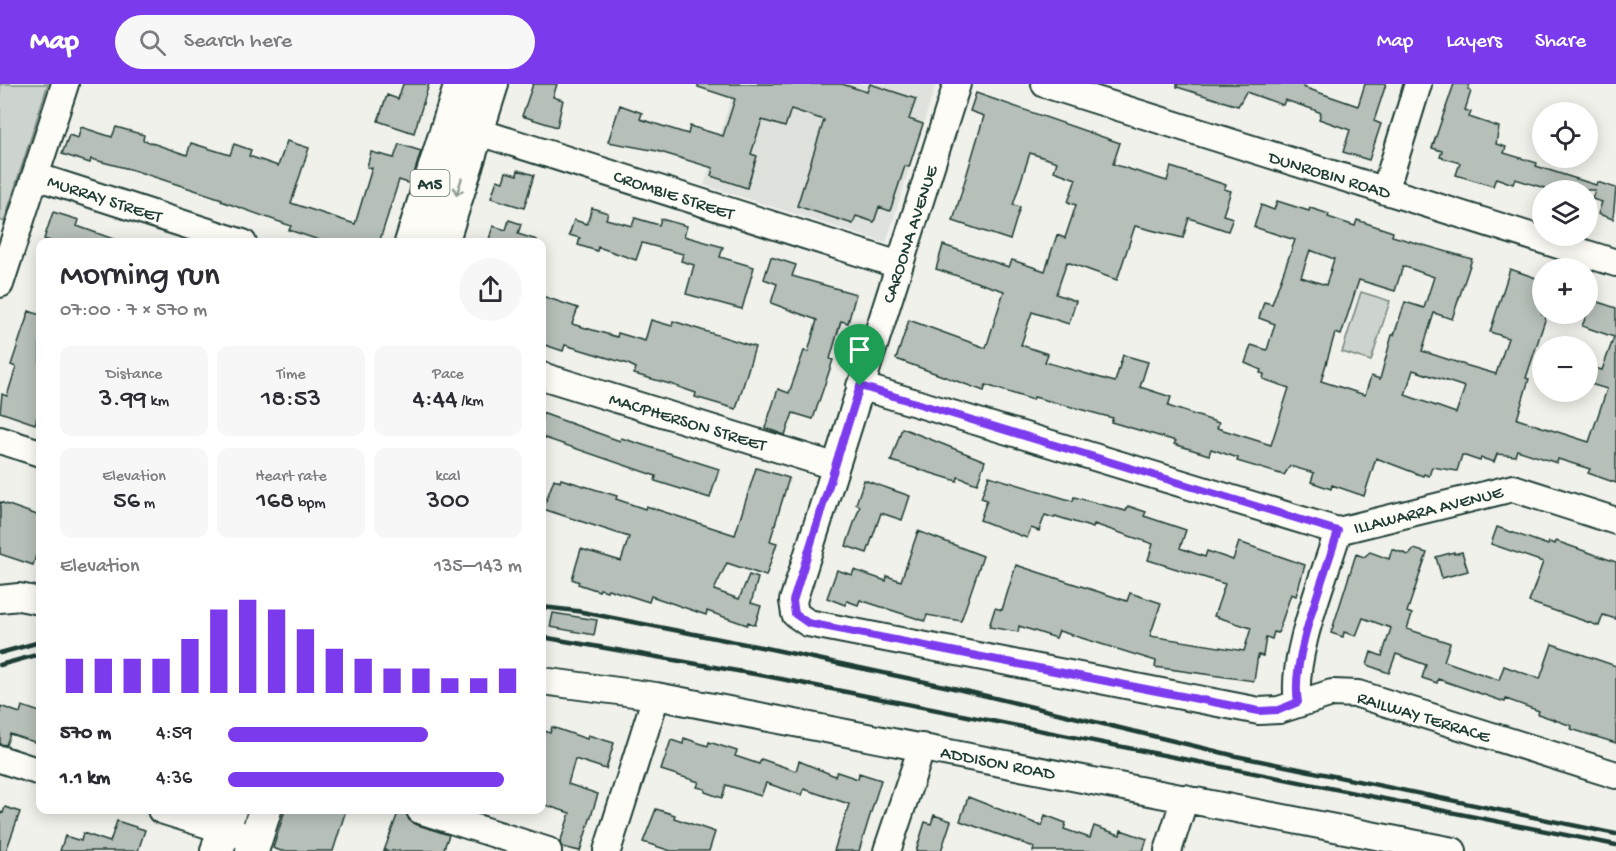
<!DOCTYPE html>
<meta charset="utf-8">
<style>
body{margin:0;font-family:"Gochi Hand",sans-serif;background:#f7f7f7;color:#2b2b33;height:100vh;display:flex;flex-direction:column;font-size:22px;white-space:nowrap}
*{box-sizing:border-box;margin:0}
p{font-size:20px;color:#7c7c81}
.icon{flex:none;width:33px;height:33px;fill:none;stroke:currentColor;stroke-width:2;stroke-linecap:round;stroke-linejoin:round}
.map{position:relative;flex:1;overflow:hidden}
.drawer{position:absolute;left:36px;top:154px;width:510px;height:576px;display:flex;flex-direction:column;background:#fff;border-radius:12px;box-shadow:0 3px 15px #0003}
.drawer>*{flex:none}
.controls{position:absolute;left:1532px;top:18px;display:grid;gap:12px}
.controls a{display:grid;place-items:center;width:66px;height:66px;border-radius:50%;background:#fff;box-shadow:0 3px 15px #0003;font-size:30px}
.pin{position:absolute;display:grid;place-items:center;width:51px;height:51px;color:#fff;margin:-62px -26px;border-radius:50% 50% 50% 0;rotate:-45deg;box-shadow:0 0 6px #0007}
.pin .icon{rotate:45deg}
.round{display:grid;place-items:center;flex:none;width:63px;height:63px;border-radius:32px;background:#f7f7f7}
.head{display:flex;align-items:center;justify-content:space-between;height:102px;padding:0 24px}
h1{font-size:33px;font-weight:600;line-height:45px}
.figures{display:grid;grid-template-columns:repeat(3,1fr);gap:9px;height:102px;padding:6px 24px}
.figures div{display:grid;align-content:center;border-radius:12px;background:#f7f7f7;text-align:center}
.figures b{font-size:26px;font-weight:600}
.figures small{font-size:16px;font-weight:400}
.figures p{font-size:16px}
.chart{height:168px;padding:12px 24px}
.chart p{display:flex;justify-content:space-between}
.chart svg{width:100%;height:108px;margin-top:6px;stroke:#7c3aed;stroke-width:6}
ul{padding:0 24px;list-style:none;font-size:20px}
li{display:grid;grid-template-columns:96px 72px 1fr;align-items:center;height:45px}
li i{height:15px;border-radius:8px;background:#7c3aed}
header{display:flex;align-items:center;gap:36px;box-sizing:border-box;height:84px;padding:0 30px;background:#7c3aed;color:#fff}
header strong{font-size:28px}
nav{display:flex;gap:33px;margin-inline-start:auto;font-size:21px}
.search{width:420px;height:54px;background:#f7f7f7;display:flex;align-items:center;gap:15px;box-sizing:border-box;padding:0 21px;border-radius:33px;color:#7c7c81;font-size:22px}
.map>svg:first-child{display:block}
.built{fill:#dfe2dc}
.green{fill:#cdd3cd;stroke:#768880;stroke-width:1.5}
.building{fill:#b6bfb8;stroke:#1f3d34;stroke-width:1.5;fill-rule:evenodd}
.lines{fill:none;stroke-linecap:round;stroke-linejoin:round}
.minor-casing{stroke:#1f3d34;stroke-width:30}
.major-casing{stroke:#1f3d34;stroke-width:36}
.minor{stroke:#fdfcf7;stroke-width:26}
.major{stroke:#fdfcf7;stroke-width:32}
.rail{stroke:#1f3d34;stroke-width:4.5}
.oneway{stroke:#8e9c96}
.route-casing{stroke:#fff;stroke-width:12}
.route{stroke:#7c3aed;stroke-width:8}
.labels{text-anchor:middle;stroke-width:4.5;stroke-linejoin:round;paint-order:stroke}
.shield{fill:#fdfcf7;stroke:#62766e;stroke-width:1.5}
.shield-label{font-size:16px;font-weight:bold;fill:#1f3d34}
.street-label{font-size:18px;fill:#1f3d34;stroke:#fdfcf7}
</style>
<header>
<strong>Map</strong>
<div class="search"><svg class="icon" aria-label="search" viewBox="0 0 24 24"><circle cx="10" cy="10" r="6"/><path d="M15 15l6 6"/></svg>Search here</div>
<nav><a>Map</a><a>Layers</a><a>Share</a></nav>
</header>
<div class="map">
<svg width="1616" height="767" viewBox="0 0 1616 767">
<rect width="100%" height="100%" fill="#f0f1eb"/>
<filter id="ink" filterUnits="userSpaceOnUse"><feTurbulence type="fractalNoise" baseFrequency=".0167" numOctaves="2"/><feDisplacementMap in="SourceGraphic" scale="12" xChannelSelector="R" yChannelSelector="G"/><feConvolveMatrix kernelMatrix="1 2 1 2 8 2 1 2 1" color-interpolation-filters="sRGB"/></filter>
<g filter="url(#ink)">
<path class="built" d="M 697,0 L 936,0 L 886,159 L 704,101 L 731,14 L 696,3 Z"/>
<path class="green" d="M 0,0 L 48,0 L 4,138 L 0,136 Z
M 1361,208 L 1390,217 L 1371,277 L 1342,268 Z"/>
<path class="building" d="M 403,0 L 429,0 L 414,49 L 378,37 L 387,11 L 398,15 Z
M 533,0 L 557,0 L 553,13 L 563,16 L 557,43 L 522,32 Z
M 698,0 L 842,0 L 867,8 L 870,0 L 916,15 L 909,35 L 923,40 L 909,83 L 905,82 L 890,127 L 879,123 L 874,138 L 856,132 L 853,140 L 797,122 L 824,36 L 791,25 L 785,43 L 762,36 L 751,70 L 757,72 L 747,104 L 711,92 L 713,84 L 657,67 L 608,58 L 620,21 L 642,29 L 640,35 L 688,50 L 690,42 L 723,52 L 735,15 L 698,3 Z
M 1177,0 L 1305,0 L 1303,3 L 1358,22 L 1365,0 L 1386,0 L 1374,37 L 1381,40 L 1369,76 L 1343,68 L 1350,46 L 1319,35 L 1321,29 L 1312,25 L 1285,16 L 1283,21 L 1246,8 L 1238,22 L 1177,3 Z
M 1454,0 L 1470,0 L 1468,5 L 1471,7 L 1465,26 L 1471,28 L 1469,33 L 1499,43 L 1496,60 L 1506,63 L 1504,69 L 1537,79 L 1536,82 L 1596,101 L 1597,98 L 1616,104 L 1613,135 L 1598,130 L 1602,118 L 1592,115 L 1595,106 L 1551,106 L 1515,95 L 1513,100 L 1496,94 L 1493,102 L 1456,91 L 1460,79 L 1440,73 L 1442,67 L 1432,64 Z
M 976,9 L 1120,59 L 1113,80 L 1167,97 L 1171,83 L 1226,101 L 1224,105 L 1231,107 L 1223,131 L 1233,134 L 1228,147 L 1189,134 L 1183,154 L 1135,142 L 1117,196 L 1067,178 L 1056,210 L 1076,217 L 1069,240 L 1032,228 L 1021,261 L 1048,270 L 1045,278 L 1115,298 L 1123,271 L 1148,278 L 1140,303 L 1171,313 L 1168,322 L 1219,339 L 1217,344 L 1271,361 L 1289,304 L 1263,295 L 1264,290 L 1260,289 L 1261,286 L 1245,279 L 1251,261 L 1267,266 L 1275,240 L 1259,234 L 1264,218 L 1272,220 L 1295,156 L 1254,143 L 1261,121 L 1274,126 L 1277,117 L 1309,127 L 1310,124 L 1329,130 L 1328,133 L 1355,142 L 1357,136 L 1393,148 L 1392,152 L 1472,175 L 1452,235 L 1434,229 L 1422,267 L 1465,281 L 1496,290 L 1508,254 L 1490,248 L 1510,185 L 1542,196 L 1542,230 L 1547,230 L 1526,294 L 1529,295 L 1517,335 L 1589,358 L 1607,305 L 1587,299 L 1587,295 L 1591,283 L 1602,286 L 1614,253 L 1582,242 L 1587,230 L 1587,214 L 1616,224 L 1616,399 L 1588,389 L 1590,385 L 1558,375 L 1557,379 L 1517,366 L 1515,372 L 1497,370 L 1494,378 L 1481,374 L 1480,377 L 1462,371 L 1457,387 L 1432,383 L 1429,392 L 1424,390 L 1423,392 L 1376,374 L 1364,412 L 1332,401 L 1331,405 L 1311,398 L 1314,389 L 1290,382 L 1284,391 L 1237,377 L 1238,374 L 1211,365 L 1209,371 L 1174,360 L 1176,357 L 1111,338 L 1113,334 L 1034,313 L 1033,316 L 986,301 L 984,307 L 896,275 L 909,236 L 986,264 L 1004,207 L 936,185 L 943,161 L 1009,183 L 1012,176 L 1045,187 L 1057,151 L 1065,154 L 1076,121 L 1068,118 L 1076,95 L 1054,87 L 1057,78 L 1030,69 L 1013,121 L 1020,123 L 1010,156 L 953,137 L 984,32 L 970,27 ZM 1310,166 L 1334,175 L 1326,201 L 1301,193 ZM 1403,182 L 1434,193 L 1424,224 L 1405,218 L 1394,251 L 1392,251 L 1380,295 L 1371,292 L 1365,311 L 1321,297 L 1335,249 L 1341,251 L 1359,196 L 1395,207 ZM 1413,286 L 1465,303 L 1456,329 L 1405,311 Z
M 81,43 L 112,53 L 116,43 L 144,51 L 143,56 L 187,71 L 191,59 L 230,71 L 234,60 L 251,66 L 249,72 L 278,82 L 287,57 L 309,64 L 291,119 L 355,140 L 372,84 L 367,83 L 371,68 L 394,74 L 399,60 L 421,67 L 411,100 L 399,96 L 379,159 L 328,159 L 289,146 L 291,142 L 221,117 L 222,115 L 133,86 L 91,75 L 90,79 L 62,70 L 69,51 L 78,54 Z
M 518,86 L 534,91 L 524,124 L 491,114 L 497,96 L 503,98 L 506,88 L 517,91 Z
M 592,124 L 608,129 L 606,135 L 632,142 L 635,134 L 659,141 L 661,135 L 687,142 L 684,152 L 723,163 L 720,173 L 754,183 L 742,225 L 686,210 L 694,181 L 681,177 L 683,170 L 642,159 L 636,176 L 598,163 L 597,167 L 578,161 L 580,154 L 569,151 L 574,136 L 587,140 Z
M 53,128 L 79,136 L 77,142 L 119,157 L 119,159 L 56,159 L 44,155 Z
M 509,136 L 521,140 L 518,150 L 537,156 L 536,159 L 488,159 L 493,142 L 506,146 Z
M 771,173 L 796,181 L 792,192 L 856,210 L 848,239 L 841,237 L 830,275 L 833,276 L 813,335 L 793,329 L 785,351 L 765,344 L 778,305 L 789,309 L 804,267 L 808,268 L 817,236 L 771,219 L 777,200 L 764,195 Z
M 542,212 L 578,224 L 572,240 L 617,253 L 618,249 L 645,257 L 651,236 L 672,242 L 673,237 L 755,263 L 736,325 L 695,313 L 696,309 L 670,300 L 634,290 L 636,284 L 628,280 L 565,261 L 563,267 L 542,260 Z
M 29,227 L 40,231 L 40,324 L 35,340 L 0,328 L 2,310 L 7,312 L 16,283 L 11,281 Z
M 542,329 L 620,357 L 621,354 L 719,385 L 710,414 L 655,397 L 656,392 L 542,353 Z
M 902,344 L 985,377 L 977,400 L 958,393 L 957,397 L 891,377 Z
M 756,384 L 789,394 L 770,457 L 777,459 L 766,492 L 727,479 L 714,506 L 739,515 L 749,491 L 758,494 L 751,519 L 761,522 L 755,541 L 748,538 L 747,541 L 707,527 L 706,531 L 651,512 L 649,518 L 608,505 L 607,507 L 600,505 L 599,507 L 578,500 L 579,498 L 572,495 L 581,465 L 621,477 L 629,453 L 543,425 L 554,395 L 560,398 L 561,395 L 617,412 L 616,415 L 645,425 L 646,422 L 735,451 Z
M 989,392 L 1073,417 L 1074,413 L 1126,427 L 1128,422 L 1146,428 L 1144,432 L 1186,446 L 1180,464 L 1205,473 L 1207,467 L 1233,476 L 1239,458 L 1305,481 L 1296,512 L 1291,510 L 1278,549 L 1274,548 L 1272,555 L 1266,553 L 1263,572 L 1258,571 L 1254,597 L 1155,583 L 1156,577 L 1059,547 L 1056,554 L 1019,542 L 1018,548 L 989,543 L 995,524 L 1002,526 L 1016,481 L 1127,517 L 1130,509 L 1161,519 L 1150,552 L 1244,567 L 1251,544 L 1214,532 L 1225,500 L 1148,476 L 1153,460 L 1094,440 L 1093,444 L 1055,432 L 1054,434 L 1045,431 L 1039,447 L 1031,444 L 1027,454 L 980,436 L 987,416 L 981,414 Z
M 864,396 L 910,412 L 902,436 L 881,429 L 867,469 L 846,462 L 860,422 L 856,420 Z
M 0,418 L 40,432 L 40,459 L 33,481 L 0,470 Z
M 1497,443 L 1548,461 L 1549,458 L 1555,460 L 1556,457 L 1616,478 L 1616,535 L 1603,531 L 1599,542 L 1529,518 L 1543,478 L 1491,460 Z
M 918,447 L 983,472 L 961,537 L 927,531 L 925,537 L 860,516 L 858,521 L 847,517 L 845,521 L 827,514 L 837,486 L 852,491 L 854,486 L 886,497 L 887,492 L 901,497 Z
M 1392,465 L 1409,471 L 1414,465 L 1427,469 L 1407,528 L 1412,530 L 1407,545 L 1450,559 L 1444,577 L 1499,596 L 1504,582 L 1540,595 L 1552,560 L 1616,582 L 1616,659 L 1571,645 L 1572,642 L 1538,630 L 1539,627 L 1506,615 L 1505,618 L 1438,595 L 1437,599 L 1422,594 L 1426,581 L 1396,570 L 1389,589 L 1367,581 L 1371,568 L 1382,572 L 1391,544 L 1363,534 L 1356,552 L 1344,548 L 1343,553 L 1331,549 L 1356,470 L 1364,473 L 1370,468 L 1389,475 Z
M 1454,468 L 1454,470 L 1462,468 L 1468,487 L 1442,494 L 1436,473 Z
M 553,529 L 597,536 L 594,551 L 550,543 Z
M 0,622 L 20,629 L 22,622 L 40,628 L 40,660 L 10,650 L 6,661 L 0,660 Z
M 552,643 L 587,655 L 588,651 L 614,659 L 606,685 L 575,675 L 568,700 L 598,710 L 580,767 L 562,763 L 560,759 L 570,729 L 542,720 L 542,657 L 545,647 L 550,649 Z
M 684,654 L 708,662 L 709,658 L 737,667 L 735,672 L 759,680 L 761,675 L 796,687 L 799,677 L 835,692 L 837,688 L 858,695 L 859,689 L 881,696 L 859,767 L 834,767 L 849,720 L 804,705 L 802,711 L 766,699 L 761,712 L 726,701 L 722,714 L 705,708 L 705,705 L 697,703 L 699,698 L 661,686 L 671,656 L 683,660 Z
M 968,713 L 1042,742 L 1045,731 L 1066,739 L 1064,745 L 1090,754 L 1094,742 L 1120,751 L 1121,746 L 1147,755 L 1143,767 L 1033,767 L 1034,763 L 960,737 Z
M 5,723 L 20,728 L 6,767 L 0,767 L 0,728 L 3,729 Z
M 656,725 L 675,731 L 674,734 L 715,748 L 709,767 L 671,767 L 643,758 Z
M 285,726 L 346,726 L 333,767 L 281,767 L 273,764 Z
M 399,726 L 405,726 L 409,736 L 415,740 L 449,751 L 443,767 L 384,767 Z
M 934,731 L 951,737 L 941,767 L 916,767 L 925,738 L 931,740 Z
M 117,737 L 145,746 L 138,767 L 60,767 L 65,752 L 81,757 L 83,749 L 110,758 Z"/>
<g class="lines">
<g class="minor-casing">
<path id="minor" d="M 957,0 L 793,517 L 795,530 L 808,539 L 1259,627 L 1279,626 L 1332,609 L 1358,610 L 1616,691
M 1045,0 L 1616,179
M 460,42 L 899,181
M 35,92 L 243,159
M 1385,107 L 1418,0
M 0,200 L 65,0
M 542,292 L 834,382
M 860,302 L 1338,447 L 1513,404 L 1616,437
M 0,356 L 40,369
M 0,515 L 19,513 L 40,517
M 542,597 L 656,612 L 1453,767
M 1298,618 C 1290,575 1325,491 1338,447
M 0,675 L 40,688
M 161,726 L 241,751
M 420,726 L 548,767
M 607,767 L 656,612
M 887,767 L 922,663
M 1168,767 L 1185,714"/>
</g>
<g class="major-casing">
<path id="major" d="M 411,159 L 461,0
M 442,159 L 492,0
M 217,767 L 230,726
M 252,767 L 265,726"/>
</g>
<use href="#minor" class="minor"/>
<use href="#major" class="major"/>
<path class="rail" d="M 542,523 L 577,527 L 771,565 L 949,603 L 1236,672 L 1616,750
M 542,553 L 766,592 L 1616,761
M 0,569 L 40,558
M 0,581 L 40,570"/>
</g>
<defs><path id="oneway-shaft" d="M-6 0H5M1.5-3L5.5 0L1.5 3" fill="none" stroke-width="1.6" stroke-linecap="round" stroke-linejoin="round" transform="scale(1.5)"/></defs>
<use class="oneway" href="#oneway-shaft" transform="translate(459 103) rotate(107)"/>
</g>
<g class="lines" filter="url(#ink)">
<g class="route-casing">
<path id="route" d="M 860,302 L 1338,447 C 1325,492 1290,575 1298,618 L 1279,626 L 1259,627 L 808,539 L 795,530 L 793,517 Z"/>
</g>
<use href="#route" class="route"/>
</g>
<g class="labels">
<rect class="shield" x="410.5" y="86" width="39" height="26" rx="4.5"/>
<g class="shield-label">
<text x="430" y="105">A15</text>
</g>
<g class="street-label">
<text transform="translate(1330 90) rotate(17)" y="6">DUNROBIN ROAD</text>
<text transform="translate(674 110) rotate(18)" y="6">CROMBIE STREET</text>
<text transform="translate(105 114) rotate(18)" y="6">MURRAY STREET</text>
<text transform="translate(909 150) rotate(-72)" y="6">CAROONA AVENUE</text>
<text transform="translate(688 337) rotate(17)" y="6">MACPHERSON STREET</text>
<text transform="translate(1428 425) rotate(-14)" y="6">ILLAWARRA AVENUE</text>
<text transform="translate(1424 632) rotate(17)" y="6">RAILWAY TERRACE</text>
<text transform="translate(998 678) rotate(11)" y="6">ADDISON ROAD</text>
</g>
</g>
</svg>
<div class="controls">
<a><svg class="icon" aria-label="locate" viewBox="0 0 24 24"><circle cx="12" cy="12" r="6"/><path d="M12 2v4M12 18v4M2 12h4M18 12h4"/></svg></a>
<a><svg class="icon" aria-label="layers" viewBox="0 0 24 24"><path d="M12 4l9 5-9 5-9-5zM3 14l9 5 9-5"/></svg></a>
<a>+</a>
<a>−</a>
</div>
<div class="pin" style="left:860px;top:302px;background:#1e9e55"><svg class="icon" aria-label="arrive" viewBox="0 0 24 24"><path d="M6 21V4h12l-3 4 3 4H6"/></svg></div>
<section class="drawer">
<div class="head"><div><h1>Morning run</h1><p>07:00 · 7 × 570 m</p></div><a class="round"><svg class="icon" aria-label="share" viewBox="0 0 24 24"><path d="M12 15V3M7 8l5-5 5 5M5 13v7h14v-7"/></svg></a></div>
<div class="figures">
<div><p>Distance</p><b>3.99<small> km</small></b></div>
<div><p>Time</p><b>18:53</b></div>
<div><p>Pace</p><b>4:44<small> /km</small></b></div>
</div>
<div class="figures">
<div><p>Elevation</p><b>56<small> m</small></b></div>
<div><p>Heart rate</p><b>168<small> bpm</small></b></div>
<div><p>kcal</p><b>300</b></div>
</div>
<div class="chart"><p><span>Elevation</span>135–143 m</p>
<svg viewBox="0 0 160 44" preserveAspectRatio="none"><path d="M5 44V30M15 44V30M25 44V30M35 44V30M45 44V22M55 44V10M65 44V6M75 44V10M85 44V18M95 44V26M105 44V30M115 44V34M125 44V34M135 44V38M145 44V38M155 44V34"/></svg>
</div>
<ul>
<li><b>570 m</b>4:59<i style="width:68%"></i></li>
<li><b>1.1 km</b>4:36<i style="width:94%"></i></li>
</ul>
</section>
</div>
